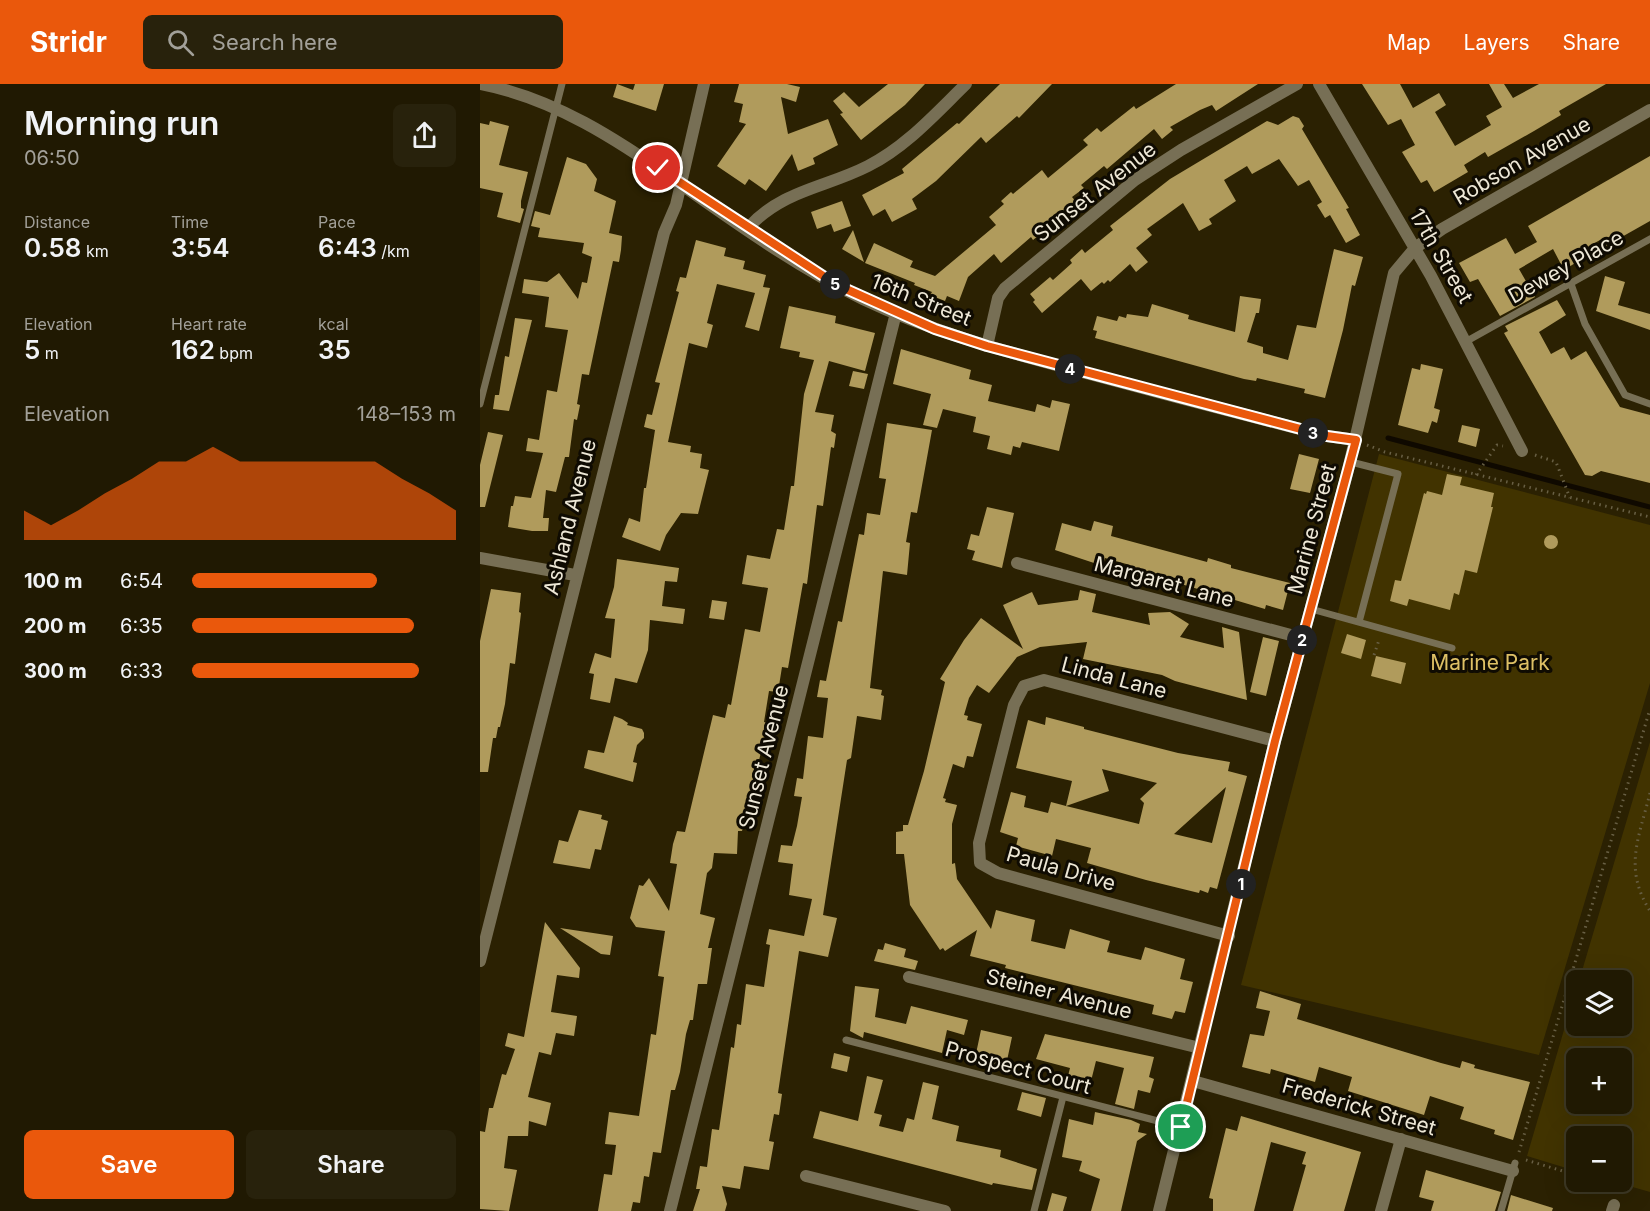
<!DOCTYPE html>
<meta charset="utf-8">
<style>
body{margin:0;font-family:Inter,sans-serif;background:#28220c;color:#f1f3f6;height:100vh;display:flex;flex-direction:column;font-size:22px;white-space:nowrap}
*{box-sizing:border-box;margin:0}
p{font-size:20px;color:#a2a099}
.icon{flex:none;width:33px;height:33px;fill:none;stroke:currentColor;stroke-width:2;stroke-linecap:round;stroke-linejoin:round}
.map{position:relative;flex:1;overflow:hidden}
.details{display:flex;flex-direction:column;background:#201902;width:480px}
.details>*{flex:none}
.buttons{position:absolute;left:1086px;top:886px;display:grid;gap:12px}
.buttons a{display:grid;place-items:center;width:66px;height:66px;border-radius:9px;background:#201902;box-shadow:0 6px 24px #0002,0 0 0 2px #3d3824;font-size:30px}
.pin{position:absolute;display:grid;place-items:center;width:51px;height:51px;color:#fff;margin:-26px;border:3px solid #fff;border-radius:50%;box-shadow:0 2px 6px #0007}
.km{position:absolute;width:30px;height:30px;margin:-15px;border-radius:50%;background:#222;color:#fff;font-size:16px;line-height:30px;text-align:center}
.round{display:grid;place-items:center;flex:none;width:63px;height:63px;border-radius:9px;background:#28220c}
.overview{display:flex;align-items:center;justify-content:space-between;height:102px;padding:0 24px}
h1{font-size:33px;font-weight:600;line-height:45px}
.metrics{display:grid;grid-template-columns:repeat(3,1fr);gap:9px;height:102px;padding:6px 24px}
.metrics div{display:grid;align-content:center}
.metrics b{font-size:26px;font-weight:600}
.metrics small{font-size:16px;font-weight:400}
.metrics p{font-size:16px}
.chart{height:168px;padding:12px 24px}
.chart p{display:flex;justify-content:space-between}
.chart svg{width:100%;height:108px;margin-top:6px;fill:#ea580c;opacity:.7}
.action{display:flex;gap:12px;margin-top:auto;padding:12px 24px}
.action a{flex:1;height:69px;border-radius:9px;background:#ea580c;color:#fff;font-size:24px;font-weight:600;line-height:69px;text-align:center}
.action a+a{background:#28220c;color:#f1f3f6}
ul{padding:0 24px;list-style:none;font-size:20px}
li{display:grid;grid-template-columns:96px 72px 1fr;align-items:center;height:45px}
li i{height:15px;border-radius:8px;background:#ea580c}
header{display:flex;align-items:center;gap:36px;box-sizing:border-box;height:84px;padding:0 30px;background:#ea580c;color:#fff}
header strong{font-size:28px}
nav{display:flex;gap:33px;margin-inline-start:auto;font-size:21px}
.search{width:420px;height:54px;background:#28220c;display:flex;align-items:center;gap:15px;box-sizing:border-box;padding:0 21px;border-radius:9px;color:#a2a099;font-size:22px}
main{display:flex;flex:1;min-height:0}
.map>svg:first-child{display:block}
.green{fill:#413300;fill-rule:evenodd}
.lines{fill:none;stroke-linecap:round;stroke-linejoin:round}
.stream{stroke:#0f0900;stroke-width:5}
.building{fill:#b09b5c;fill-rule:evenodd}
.path{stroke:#685f44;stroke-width:3;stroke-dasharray:1.5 4.5;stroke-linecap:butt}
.lane{stroke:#776f55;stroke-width:7}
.street{stroke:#776f55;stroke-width:12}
.route-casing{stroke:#fff;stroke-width:12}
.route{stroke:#ea580c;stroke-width:8}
.labels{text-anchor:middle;stroke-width:6;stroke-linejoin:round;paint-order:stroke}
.street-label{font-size:21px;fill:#ede7d6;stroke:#0f0b02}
.park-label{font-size:21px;fill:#dec065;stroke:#0f0b02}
</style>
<header>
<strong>Stridr</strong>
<div class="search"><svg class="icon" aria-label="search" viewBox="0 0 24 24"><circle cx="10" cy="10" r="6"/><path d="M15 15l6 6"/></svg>Search here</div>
<nav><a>Map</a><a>Layers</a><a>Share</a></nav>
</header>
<main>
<section class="details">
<div class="overview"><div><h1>Morning run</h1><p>06:50</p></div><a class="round"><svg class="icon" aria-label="share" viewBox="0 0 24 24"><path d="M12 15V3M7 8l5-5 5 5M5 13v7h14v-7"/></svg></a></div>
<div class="metrics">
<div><p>Distance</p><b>0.58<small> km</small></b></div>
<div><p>Time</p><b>3:54</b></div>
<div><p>Pace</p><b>6:43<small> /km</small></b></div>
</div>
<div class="metrics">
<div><p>Elevation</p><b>5<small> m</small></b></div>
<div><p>Heart rate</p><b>162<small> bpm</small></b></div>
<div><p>kcal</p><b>35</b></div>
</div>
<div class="chart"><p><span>Elevation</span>148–153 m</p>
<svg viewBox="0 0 160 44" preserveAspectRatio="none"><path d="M0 44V32L10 38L20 32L30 25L40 19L50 12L60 12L70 6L80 12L90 12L100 12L110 12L120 12L130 12L140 19L150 25L160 32V44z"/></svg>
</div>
<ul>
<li><b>100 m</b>6:54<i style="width:70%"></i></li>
<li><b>200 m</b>6:35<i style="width:84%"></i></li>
<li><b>300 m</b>6:33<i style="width:86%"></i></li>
</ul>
<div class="action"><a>Save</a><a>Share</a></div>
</section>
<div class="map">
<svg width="1170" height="1127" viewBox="0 0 1170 1127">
<rect width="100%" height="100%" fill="#2b2102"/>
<path class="green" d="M 899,370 L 1170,441 L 1170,599 L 1059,971 L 761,901 Z
M 1170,658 L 1170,1108 L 1135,1098 L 1142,1098 L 1142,1053 L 1096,1053 L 1096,1087 L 1047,1072 L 1096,905 L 1096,942 L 1142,942 L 1142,897 L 1099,897 ZM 1096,975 L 1142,975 L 1142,1020 L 1096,1020 Z"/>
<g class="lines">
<path class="stream" d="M 908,354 L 1170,423"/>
</g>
<path class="building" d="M 137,0 L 153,6 L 155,0 L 184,0 L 176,27 L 133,13 Z
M 259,0 L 307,0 L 320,3 L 316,18 L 301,13 L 308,50 L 348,35 L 358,61 L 333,74 L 335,80 L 318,87 L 312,70 L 286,107 L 269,95 L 265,101 L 237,82 L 266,40 L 259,38 L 263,20 L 254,18 Z
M 408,0 L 445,0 L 425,21 L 381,56 L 360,30 L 363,29 L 353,17 L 364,8 L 379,23 Z
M 520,0 L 572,0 L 539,34 L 537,32 L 506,59 L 501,53 L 456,97 L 432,115 L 437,125 L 412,138 L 405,125 L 393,132 L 382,111 L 424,89 L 422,85 L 477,39 L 479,40 Z
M 696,0 L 778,0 L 736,27 L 732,21 L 720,26 L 690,43 L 693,46 L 682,55 L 674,45 L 627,85 L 624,82 L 601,101 L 604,104 L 592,113 L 597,119 L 553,156 L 551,153 L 521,179 L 514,170 L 488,193 L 479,217 L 467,212 L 465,217 L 450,211 L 452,208 L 434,201 L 435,199 L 385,179 L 394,159 L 433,177 L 430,183 L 455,192 L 516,141 L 509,133 L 524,120 L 521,117 L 531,108 L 533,110 L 562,86 L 568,94 L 608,61 L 603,56 L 617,44 L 621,48 L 654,22 L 656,25 Z
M 882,0 L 920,0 L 933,24 L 959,9 L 966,21 L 955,28 L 975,62 L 1011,41 L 1006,32 L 1022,23 L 1009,0 L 1024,0 L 1033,14 L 1059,0 L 1126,0 L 1079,27 L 1081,31 L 1054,47 L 1008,73 L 1005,68 L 984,81 L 988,88 L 954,108 L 947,96 L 941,99 L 922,68 L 935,61 L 921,35 L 908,41 Z
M 813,32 L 819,34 L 824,42 L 822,45 L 869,124 L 866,125 L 880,151 L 866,159 L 850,131 L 845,134 L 837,121 L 842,118 L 829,96 L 818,102 L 799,75 L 772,90 L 767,82 L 744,96 L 756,117 L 729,135 L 732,140 L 719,147 L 703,119 L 667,145 L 672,151 L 656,164 L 668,178 L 656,188 L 650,180 L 630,198 L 628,196 L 624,200 L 622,198 L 611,207 L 601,195 L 562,229 L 553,218 L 555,216 L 550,210 L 570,193 L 573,196 L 592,179 L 590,176 L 602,165 L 605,169 L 633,146 L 630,142 L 690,95 L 787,37 L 798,41 Z
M 10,37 L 29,42 L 19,81 L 48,88 L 41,117 L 41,124 L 44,125 L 40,139 L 17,133 L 23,109 L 0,104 L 0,39 L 9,41 Z
M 1170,72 L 1170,137 L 1124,163 L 1120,156 L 1097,169 L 1100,176 L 1084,186 L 1073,165 L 1039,185 L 1055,213 L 1020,232 L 998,195 L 990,198 L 979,179 L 1026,154 L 1035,170 L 1057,158 L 1048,142 Z
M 87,73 L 106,80 L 117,95 L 114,107 L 136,117 L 129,149 L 142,152 L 141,166 L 139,178 L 133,177 L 109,291 L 102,290 L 97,320 L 100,321 L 97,336 L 94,335 L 89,373 L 85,373 L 76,408 L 66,406 L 63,434 L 69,434 L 68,447 L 52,447 L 28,443 L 31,422 L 33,422 L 35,412 L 51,414 L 63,369 L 46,367 L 48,354 L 59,356 L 67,306 L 77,308 L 88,246 L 65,243 L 69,213 L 42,209 L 44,195 L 67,198 L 79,189 L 98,215 L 102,198 L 107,199 L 112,173 L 102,169 L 104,159 L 58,153 L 60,144 L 51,142 L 55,127 L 70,131 Z
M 362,117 L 371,142 L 354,148 L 351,140 L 337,145 L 331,128 Z
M 373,146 L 384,178 L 362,165 Z
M 216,156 L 246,164 L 244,172 L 265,177 L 263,185 L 286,191 L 283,203 L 290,204 L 279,247 L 265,243 L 275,209 L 237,200 L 227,239 L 233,241 L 227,264 L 209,259 L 188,358 L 211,362 L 210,368 L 222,370 L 220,384 L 229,386 L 218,430 L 201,429 L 186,451 L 180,467 L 142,453 L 149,434 L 160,438 L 164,404 L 166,404 L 175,346 L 164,343 L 167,330 L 172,331 L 180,299 L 175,298 L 199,208 L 196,207 L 200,193 L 206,194 Z
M 854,165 L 883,173 L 875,202 L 872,201 L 863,246 L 845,314 L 824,309 L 825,305 L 777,294 L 776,297 L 764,295 L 615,254 L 617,247 L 613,246 L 617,232 L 637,237 L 639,232 L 646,234 L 647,230 L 668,233 L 672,220 L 709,231 L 708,235 L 755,248 L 760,212 L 781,215 L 779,229 L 776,229 L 767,258 L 783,263 L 783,269 L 808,276 L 817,241 L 836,244 Z
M 1125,192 L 1145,198 L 1138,221 L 1170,230 L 1170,246 L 1116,227 Z
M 1077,216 L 1086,231 L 1059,248 L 1071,270 L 1084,263 L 1091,276 L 1106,267 L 1140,323 L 1170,331 L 1170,399 L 1121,387 L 1112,392 L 1105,391 L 1024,249 L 1028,247 L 1025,242 Z
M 309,222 L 356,232 L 355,239 L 395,249 L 385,287 L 349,277 L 335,328 L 354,331 L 351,347 L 356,350 L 354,364 L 351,363 L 343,422 L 337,421 L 327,500 L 323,499 L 308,584 L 302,583 L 298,608 L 289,607 L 284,638 L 288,639 L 262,747 L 258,747 L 257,770 L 234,769 L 232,784 L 227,789 L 220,830 L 235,834 L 228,864 L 232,864 L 227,900 L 218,900 L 213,936 L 210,936 L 206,950 L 200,988 L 195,1006 L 191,1006 L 181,1069 L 173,1068 L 169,1093 L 164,1092 L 160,1119 L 153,1118 L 151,1127 L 118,1127 L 124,1090 L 132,1091 L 136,1061 L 125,1060 L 129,1028 L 159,1032 L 171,950 L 176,951 L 184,893 L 178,892 L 185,847 L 156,843 L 150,834 L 159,801 L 163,802 L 169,794 L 189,827 L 197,780 L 190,779 L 193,760 L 197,747 L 205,748 L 233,631 L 245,634 L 248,620 L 251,621 L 265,545 L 280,548 L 288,504 L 262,500 L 267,471 L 290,475 L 297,445 L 304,446 L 311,402 L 314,402 L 324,310 L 334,276 L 319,273 L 320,268 L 300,264 Z
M 35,234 L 52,236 L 29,327 L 13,325 L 15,311 L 19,311 L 25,272 L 29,273 Z
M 421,265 L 491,286 L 489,295 L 512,301 L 508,317 L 555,328 L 557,320 L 570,324 L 572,316 L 590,320 L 579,367 L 542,358 L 540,364 L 533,362 L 531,371 L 507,365 L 510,352 L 493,348 L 496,333 L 463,325 L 457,344 L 443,341 L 451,310 L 413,300 Z
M 941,280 L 963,285 L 954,324 L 960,326 L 957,339 L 952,337 L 948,349 L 918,341 L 932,284 L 940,286 Z
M 373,287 L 388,290 L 384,305 L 369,302 Z
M 407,339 L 452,346 L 437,429 L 431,428 L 426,458 L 430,459 L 427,491 L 403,487 L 390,604 L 402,606 L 401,611 L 404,612 L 401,636 L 377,632 L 371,674 L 367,676 L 343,831 L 357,834 L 348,873 L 319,867 L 298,1009 L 302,1010 L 299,1031 L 294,1030 L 289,1057 L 294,1058 L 289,1086 L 264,1082 L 260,1105 L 242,1102 L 247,1120 L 245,1127 L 213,1127 L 220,1105 L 216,1105 L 220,1082 L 227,1083 L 232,1045 L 239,1046 L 251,963 L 254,964 L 257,940 L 261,941 L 266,900 L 284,903 L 290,861 L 286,860 L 289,845 L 324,852 L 332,815 L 309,811 L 313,780 L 298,778 L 301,761 L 312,762 L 317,742 L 322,713 L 314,712 L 317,694 L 323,695 L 328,652 L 343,654 L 348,614 L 337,613 L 340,596 L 346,597 L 358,537 L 362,538 L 379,450 L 384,451 L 387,429 L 400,431 L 406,395 L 399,394 Z
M 982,341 L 1000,345 L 996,363 L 978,358 Z
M 8,348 L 23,351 L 5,423 L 0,423 L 0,381 Z
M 819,370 L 839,375 L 830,409 L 810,405 Z
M 967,390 L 982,393 L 980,401 L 1014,409 L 1011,423 L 1013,423 L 997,489 L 985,486 L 979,511 L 974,509 L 970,526 L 929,515 L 927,522 L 910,517 L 915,496 L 921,497 L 944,409 L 946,410 L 947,407 L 962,411 Z
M 507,423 L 534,429 L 522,484 L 492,476 L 495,467 L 487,465 L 491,450 L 499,452 Z
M 614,437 L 633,442 L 631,452 L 727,478 L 728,474 L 751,481 L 751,484 L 810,499 L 803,526 L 786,521 L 785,525 L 681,494 L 681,497 L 648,489 L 650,481 L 625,474 L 623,482 L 575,466 L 582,439 L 611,447 Z
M1064 458a7 7 0 1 1 14 0a7 7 0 1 1-14 0Z
M 137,475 L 199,484 L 197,498 L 185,497 L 182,522 L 205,525 L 203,540 L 170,536 L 168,566 L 157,599 L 135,594 L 130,619 L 110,615 L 114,590 L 109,589 L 115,569 L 131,574 L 135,535 L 125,534 L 134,503 Z
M 11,505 L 41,509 L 39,528 L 41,529 L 35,580 L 30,579 L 25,620 L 20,643 L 18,643 L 16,654 L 13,654 L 8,688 L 0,688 L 0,557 Z
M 600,506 L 616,510 L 612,528 L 670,541 L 668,529 L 690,528 L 709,540 L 700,553 L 744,564 L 742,543 L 759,548 L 767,616 L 695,597 L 682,591 L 603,575 L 607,558 L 560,563 L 537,573 L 509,609 L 497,601 L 489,614 L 484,631 L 488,632 L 487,636 L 502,640 L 493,673 L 487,672 L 484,684 L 473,680 L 463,714 L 466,715 L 465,718 L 477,721 L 472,740 L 472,780 L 475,779 L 477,795 L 511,845 L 516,826 L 555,836 L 551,857 L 585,865 L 590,845 L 630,857 L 627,868 L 661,876 L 665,863 L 705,875 L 700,895 L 713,898 L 705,929 L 695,927 L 692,935 L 672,930 L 674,921 L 525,884 L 526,881 L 490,872 L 497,846 L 465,867 L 463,864 L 460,866 L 430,821 L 424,770 L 416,770 L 416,748 L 423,747 L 423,741 L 428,741 L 444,687 L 465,598 L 460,595 L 484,556 L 501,534 L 543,565 L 523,521 L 552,508 L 558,521 L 598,516 Z
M 232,516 L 247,518 L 244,536 L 229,534 Z
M 867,550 L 886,556 L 881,575 L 861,569 Z
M 783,553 L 799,557 L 786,612 L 770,608 Z
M 896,572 L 926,579 L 921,600 L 891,592 Z
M 134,632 L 142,635 L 148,639 L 147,641 L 162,645 L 164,649 L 164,654 L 157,661 L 153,678 L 157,679 L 153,698 L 104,684 L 108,666 L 124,669 Z
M 566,633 L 604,643 L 604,645 L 698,669 L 750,678 L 748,687 L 767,692 L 737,805 L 730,803 L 728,809 L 720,806 L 719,809 L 666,796 L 607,779 L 611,764 L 576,755 L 572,772 L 536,762 L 538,754 L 520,748 L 531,708 L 546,712 L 544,723 L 568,729 L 571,718 L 586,722 L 592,697 L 536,684 L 548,636 L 565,641 ZM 622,685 L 677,699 L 660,715 L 664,719 L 659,740 L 586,722 L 629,707 ZM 746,703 L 732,759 L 694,750 Z
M 99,726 L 122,731 L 121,735 L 128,737 L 121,766 L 115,765 L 110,785 L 73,779 L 79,756 L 88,758 Z
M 65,838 L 100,884 L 99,894 L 77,891 L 71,928 L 97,932 L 94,952 L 76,949 L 71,971 L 59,968 L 48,1013 L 71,1019 L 66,1042 L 49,1037 L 48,1052 L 28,1052 L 24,1084 L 37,1086 L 29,1127 L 0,1125 L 0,1047 L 5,1048 L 9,1024 L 13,1024 L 22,990 L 26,991 L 35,965 L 25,962 L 28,949 L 44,953 Z
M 80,844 L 133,852 L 130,871 L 121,870 Z
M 405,859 L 426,865 L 424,873 L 438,877 L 435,886 L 394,877 L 398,865 L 403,866 Z
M 375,902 L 399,905 L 395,933 L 426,940 L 431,922 L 488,936 L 484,951 L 467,946 L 462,969 L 384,948 L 383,954 L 370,947 Z
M 780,907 L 821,920 L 817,935 L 961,979 L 980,984 L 982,977 L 995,981 L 994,984 L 1050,998 L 1033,1056 L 1014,1050 L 1015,1046 L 980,1035 L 984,1023 L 950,1012 L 944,1031 L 868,1007 L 872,993 L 839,983 L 835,998 L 791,985 L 790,990 L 762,983 L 770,950 L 784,952 L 790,927 L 776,924 Z
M 501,946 L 532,953 L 525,986 L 494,979 Z
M 565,950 L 674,973 L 669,993 L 674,995 L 670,1009 L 658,1006 L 654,1025 L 635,1020 L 644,984 L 616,977 L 611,997 L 588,992 L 590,984 L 556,975 Z
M 354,969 L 370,973 L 367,988 L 351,984 Z
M 387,992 L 403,996 L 394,1029 L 402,1031 L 399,1042 L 423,1048 L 427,1034 L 434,1036 L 443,998 L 459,1002 L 452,1035 L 479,1042 L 476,1057 L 521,1066 L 520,1073 L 557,1085 L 552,1106 L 513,1099 L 512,1101 L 333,1054 L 340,1027 L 378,1037 Z
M 542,1008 L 566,1014 L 561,1033 L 537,1026 Z
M 615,1028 L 651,1036 L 660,1040 L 658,1048 L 667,1050 L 657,1057 L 641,1127 L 611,1127 L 620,1095 L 599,1087 L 602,1077 L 582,1073 L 589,1035 L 613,1041 Z
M 761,1032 L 881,1068 L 864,1127 L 813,1127 L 826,1081 L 822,1080 L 826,1068 L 791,1058 L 774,1127 L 733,1127 L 733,1115 L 729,1114 L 746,1044 L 757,1047 Z
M 946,1086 L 1021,1108 L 1015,1127 L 951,1127 L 954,1117 L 939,1113 Z
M 572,1109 L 587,1113 L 583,1127 L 567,1127 Z
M 1031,1111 L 1073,1124 L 1072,1127 L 1027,1127 Z"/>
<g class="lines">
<path class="path" d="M 887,361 L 905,368 L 1170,433
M 1055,371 L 1076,378 L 1090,414
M 996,391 L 1017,361 L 1023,362
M 894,571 L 899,556
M 1170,709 C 1159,754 1143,784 1170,827
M 1039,1068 L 1170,625
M 1046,1076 L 1096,1091
M 1113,1098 L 1123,1106"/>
<path class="lane" d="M 1091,200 L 1105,240 L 1145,311 L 1170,320
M 987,257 L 1170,155
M 0,320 L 82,0
M 871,378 L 918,390 L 879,538
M 831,525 L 972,564
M 366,956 L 701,1043
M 554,1127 L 583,1013
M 1021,1127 L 1035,1079"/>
<path class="street" d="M 0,0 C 74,14 138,56 199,99 C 257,140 319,184 383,215 C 450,247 520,266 591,285 C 676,308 762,330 847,352 L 876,356
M 839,0 L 951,192 L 1042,367
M 268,144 C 302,106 345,104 388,82 C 426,63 456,29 486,0
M 507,262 L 518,214 L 525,204 L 655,96 L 701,66 L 817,0
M 0,474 L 95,491
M 537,479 L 822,554
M 749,852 L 518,789 L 500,779 L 499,759 L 534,621 L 544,602 L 564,596 L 795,657
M 0,877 L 184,149 L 196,121 L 224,0
M 429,893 L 720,964
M 713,997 L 1033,1087
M 326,1092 L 465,1127
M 190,1127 L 416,229
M 679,1127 L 795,657 L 867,390 L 914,189 L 935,164 L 962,145 L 1170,26
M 901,1127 L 921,1055
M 1132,1127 L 1134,1121"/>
</g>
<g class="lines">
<g class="route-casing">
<path id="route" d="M 178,84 L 357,201 L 455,245 L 507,262 L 847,352 L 876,356 L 795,657 L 701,1043"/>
</g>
<use href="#route" class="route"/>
</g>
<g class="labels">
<g class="street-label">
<text transform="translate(1042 77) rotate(-30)" y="7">Robson Avenue</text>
<text transform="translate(615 108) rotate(-38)" y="7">Sunset Avenue</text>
<text transform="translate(961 172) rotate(60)" y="7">17th Street</text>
<text transform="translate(1086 183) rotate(-29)" y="7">Dewey Place</text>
<text transform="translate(441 216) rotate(22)" y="7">16th Street</text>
<text transform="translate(90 433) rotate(-76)" y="7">Ashland Avenue</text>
<text transform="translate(832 445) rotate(-75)" y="7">Marine Street</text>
<text transform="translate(684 498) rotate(15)" y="7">Margaret Lane</text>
<text transform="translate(634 594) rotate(15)" y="7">Linda Lane</text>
<text transform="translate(284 673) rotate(-76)" y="7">Sunset Avenue</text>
<text transform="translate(581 785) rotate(16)" y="7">Paula Drive</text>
<text transform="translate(579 910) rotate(14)" y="7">Steiner Avenue</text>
<text transform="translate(538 984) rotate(15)" y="7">Prospect Court</text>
<text transform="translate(879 1023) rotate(16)" y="7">Frederick Street</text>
</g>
<g class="park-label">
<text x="1010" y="586">Marine Park</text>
</g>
</g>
</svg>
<div class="buttons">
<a><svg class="icon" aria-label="layers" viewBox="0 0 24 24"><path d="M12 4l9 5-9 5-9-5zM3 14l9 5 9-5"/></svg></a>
<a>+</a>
<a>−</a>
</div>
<div class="pin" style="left:701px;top:1043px;background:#1e9e55"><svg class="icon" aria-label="arrive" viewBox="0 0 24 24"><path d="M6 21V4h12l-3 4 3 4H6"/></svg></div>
<div class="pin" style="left:178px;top:84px;background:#d93025"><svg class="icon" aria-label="check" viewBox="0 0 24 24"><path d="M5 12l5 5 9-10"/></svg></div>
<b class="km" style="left:761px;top:800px">1</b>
<b class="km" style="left:822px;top:556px">2</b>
<b class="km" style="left:833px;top:349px">3</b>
<b class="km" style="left:590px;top:285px">4</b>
<b class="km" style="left:355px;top:200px">5</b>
</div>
</main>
